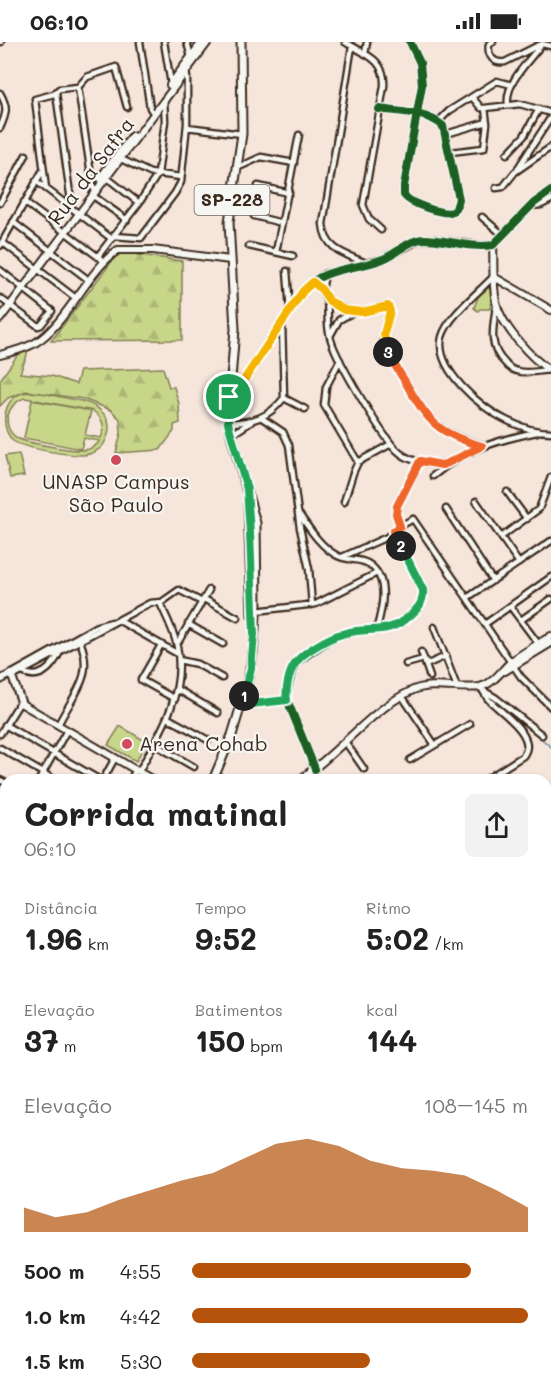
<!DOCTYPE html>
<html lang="pt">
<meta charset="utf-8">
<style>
body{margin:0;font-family:Mali,sans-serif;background:#f2f2f2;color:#222;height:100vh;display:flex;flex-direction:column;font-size:22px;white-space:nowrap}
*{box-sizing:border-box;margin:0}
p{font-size:20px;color:#767676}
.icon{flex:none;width:33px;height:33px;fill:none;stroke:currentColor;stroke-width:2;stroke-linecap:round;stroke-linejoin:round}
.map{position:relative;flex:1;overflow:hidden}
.panel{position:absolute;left:0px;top:732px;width:552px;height:621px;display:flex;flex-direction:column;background:#fff;border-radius:18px 18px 0 0;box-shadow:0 2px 4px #0004}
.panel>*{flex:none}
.pin{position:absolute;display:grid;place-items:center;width:51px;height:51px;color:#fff;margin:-26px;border:3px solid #fff;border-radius:50%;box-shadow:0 2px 6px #0007}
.km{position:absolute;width:30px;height:30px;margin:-15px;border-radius:50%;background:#222;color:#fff;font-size:16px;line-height:30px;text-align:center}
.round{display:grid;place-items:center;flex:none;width:63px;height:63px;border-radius:9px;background:#f2f2f2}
.head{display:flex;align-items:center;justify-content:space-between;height:102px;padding:0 24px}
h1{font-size:33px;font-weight:800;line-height:45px}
.figures{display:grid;grid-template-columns:repeat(3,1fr);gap:9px;height:102px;padding:6px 24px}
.figures div{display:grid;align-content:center}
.figures b{font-size:30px;font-weight:800}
.figures small{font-size:16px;font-weight:400}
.figures p{font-size:16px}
.chart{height:168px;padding:12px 24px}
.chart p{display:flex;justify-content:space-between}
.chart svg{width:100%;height:108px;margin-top:6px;fill:#b45309;opacity:.7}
ul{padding:0 24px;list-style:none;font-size:20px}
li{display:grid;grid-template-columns:96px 72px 1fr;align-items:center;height:45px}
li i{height:15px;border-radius:8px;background:#b45309}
.status{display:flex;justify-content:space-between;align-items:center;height:42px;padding:0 30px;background:#fff;direction:ltr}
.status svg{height:16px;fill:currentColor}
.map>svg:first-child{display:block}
.green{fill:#c8d68a;stroke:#828054;stroke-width:1.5;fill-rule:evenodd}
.forest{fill:url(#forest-firs);stroke:#828054;stroke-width:1.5}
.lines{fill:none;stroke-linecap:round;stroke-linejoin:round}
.stream{stroke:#6a8c98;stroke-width:1.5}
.street-casing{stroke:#3b2a1e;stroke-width:9}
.secondary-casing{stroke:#3b2a1e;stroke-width:10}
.primary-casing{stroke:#3b2a1e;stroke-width:11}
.street{stroke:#f6f6f2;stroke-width:4.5}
.secondary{stroke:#f6f6f2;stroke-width:6}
.primary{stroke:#f6f6f2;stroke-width:7}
.cycleway-casing{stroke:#f6f6f2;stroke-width:11}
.cycleway{stroke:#1b5e20;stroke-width:8}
.split-1-casing{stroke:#fff;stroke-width:12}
.split-2-casing{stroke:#fff;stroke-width:12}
.split-3-casing{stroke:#fff;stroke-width:12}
.split-4-casing{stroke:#fff;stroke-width:12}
.split-1{stroke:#22a559;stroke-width:8}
.split-2{stroke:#22a559;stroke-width:8}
.split-3{stroke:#f0652b;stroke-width:8}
.split-4{stroke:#f5b400;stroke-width:8}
.poi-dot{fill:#d1495b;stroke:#f6f6f2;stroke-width:2}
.labels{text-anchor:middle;stroke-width:4.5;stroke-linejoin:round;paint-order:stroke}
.shield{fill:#f6f6f2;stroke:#73675e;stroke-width:1.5}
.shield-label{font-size:18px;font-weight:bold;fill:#3b2a1e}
.street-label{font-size:20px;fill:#3b2a1e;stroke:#f6f6f2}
.poi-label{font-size:20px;fill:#3b2a1e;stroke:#f6f6f2}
</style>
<div class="status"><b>06:10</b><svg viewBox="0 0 49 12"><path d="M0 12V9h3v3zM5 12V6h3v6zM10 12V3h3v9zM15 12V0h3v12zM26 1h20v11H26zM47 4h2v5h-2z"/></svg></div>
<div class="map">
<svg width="551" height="1353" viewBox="0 0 551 1353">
<defs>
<pattern id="forest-firs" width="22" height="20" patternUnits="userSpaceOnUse" patternTransform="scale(1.5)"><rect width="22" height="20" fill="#c8d68a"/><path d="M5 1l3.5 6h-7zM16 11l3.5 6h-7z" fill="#adb877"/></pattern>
</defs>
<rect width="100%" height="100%" fill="#f5e5db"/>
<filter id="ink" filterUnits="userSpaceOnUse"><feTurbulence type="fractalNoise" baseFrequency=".0167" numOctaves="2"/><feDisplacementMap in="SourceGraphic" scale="12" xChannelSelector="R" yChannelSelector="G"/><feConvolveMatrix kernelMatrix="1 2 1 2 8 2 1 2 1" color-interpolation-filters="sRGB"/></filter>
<g filter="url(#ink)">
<path class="green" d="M 488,246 L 492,247 L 490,267 L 480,267 L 478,269 L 474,266 L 478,255 Z
M 22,351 C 40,348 62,356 81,359 C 99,363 116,377 106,398 C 103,405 97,410 89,412 C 78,416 23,406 13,399 C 0,385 2,359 22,351 ZM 25,356 L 93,369 C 103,376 106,385 101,396 L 85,393 L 91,369 L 32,358 L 24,396 L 81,407 L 84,396 L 100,399 C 95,405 90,408 83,408 C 73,409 26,401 17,396 C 0,385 7,361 25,356 Z
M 19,412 L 24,434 L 10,436 L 5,414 Z
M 120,684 L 147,700 L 136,719 L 108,703 Z"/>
<path class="forest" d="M 119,210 L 182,219 L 182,298 L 51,299 Z
M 27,307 L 27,313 L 20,331 L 52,334 L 76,342 L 80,329 L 163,326 L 169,345 L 174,345 L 179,362 L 180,381 L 174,383 L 174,389 L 160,408 L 116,411 L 121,391 L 120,377 L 111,368 L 83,357 L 27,349 L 8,356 L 0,364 L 0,338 L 19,311 Z"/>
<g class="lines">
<path class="stream" d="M 526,683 L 551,705
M 327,1347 L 343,1353"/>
<g class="street-casing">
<path id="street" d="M 0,0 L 1,0
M 140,0 L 150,66 L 154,72
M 164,0 L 171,42
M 187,0 L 191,15
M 345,0 C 364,12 386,17 384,44 L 363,163 L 369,177 L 381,188
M 493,0 L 489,2 C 487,14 494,22 505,20 L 537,4 L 542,2 L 551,4
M 352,4 L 323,182 C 325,208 345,212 366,221
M 365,12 L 367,0
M 78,45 L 93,146
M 78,45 L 87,35 L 116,25 L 127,65
M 0,51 C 8,65 7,71 0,86
M 56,51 L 72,166
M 508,62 C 505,41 529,19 541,3
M 485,66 L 520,62 L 551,71
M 379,67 C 399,70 428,70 443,84 L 459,157 L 456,167 L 453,170 C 443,173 410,162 404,153 L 404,144 L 422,43 L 420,21 L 410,0
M 438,80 L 449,69 L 497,39 L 512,43
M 187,85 L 242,92
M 446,92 L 487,80
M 450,110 L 484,106 L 487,82 L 485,66 L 481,66 L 472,55
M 507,112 L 524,94 L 539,67
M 121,117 L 150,131 L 181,135
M 237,126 L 261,115 L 294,121
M 518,126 L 551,75
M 106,135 L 139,161
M 36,139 L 112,197
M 258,144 L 289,151
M 496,146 L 503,145 L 515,130 L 551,105
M 46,147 L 35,57 L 54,52 L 59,47 L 78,45
M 92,153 L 127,178
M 24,160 L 62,188
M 0,161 L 26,113
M 531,164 L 541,163 L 551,158
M 254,174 L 282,181
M 482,175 L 503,193
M 13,180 L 86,236
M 65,190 L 101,217
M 114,194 L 141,196 L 175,151 L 181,140 L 187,82 L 187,36 L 186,29
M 2,200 L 73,254
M 493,203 L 534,161 L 551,149
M 0,204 L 43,128
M 249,204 L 293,214
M 276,210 L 299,93
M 98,214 L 139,161 L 158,132 L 165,79 L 164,58
M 0,228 L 52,269 L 41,283 L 38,284 L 0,256
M 287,229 L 290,268
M 493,235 C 478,251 448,274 442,295 C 434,327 481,366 506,378 C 520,385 536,390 551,390
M 313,240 C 337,260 322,271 331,298 C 337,318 384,399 400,411 C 411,420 434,424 448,421
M 322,248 L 325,232
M 328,258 C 341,266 353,273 369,268 C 376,267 381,264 388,264 C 392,274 382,288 384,300 C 387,313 396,326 404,337 C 428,378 434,390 482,403
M 496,265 C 493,286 488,305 505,321 C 508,325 512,328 517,329 C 526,332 540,329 550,328
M 330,294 L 339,278 L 355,269
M 340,318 L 326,345 L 324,363 L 358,420
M 284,356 L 305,367
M 262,376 L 283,390 L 289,403 L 300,486 L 309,527 L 312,563
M 228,381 C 254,380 268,376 284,356 L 282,281
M 231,393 L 251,380
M 433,434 C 464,408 498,398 537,390
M 507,450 L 527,477
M 476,459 L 519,521
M 344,460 L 353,431 L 358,420 L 391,402
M 446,467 L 493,539
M 299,472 C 309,486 320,504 336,513 C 345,519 357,516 367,521 C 391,535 382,568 376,589
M 400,485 L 396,472 L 397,464 L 420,419
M 501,495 L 539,467 L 551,435
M 342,515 L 387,495 L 402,483 L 413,477 L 521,635 L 551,665
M 467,556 L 551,499
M 204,557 L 238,576
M 510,564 L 540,604
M 256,569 L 316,562 L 377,531
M 118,578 L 178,612
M 521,578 L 551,557
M 188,582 L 223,602
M 485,582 L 551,535
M 434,585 L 457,645
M 177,602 L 209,548
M 161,603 L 141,638 L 175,657
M 421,610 L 425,619 L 428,622 L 446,614
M 179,618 L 197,622 L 222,636
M 425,621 L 430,635
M 406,622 L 424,617
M 22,630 C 40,639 52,626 60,610
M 11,632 L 97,584 L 112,580
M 12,635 L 150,561 L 162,560 L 179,548 L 202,560
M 480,645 C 483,648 485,653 488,657 C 500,670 539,694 523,714 L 485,738
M 177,647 L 218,671
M 484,649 L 496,656 L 542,693
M 402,654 L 435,703
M 242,663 L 287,658
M 168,676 L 208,698
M 5,683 L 100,738
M 58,683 C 73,652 95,635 80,599
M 0,692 L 20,660
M 346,701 L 364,727
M 154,702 L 194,725
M 0,706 L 55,738
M 410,718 L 470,682
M 315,727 L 286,655 L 295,622 L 334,595 L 348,591 L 386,587 L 397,583 L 418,567 L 423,556 L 423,548 L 393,490
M 139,729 C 161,690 186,651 177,604 C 174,589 166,574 160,561
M 0,738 L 6,741
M 39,738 L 67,688
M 103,738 L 115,716
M 130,738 L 136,728
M 546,747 L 551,753
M 546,790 L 551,786
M 546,808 L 551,797
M 546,841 L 551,841
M 546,876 L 551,872
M 546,896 L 551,897
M 0,921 L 6,918
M 546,935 L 551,935
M 0,961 L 6,960
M 546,972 L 551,973
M 0,1016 L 6,1013
M 546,1048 L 551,1044
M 546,1097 L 551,1098
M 546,1120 L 551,1121
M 546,1149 L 551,1151
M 0,1194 L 6,1197
M 546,1212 L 551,1213
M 0,1273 L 6,1256
M 0,1316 L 6,1330
M 546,1337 L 551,1309
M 20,1347 L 27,1353
M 251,1347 L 257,1353
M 304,1347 L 310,1353
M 544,1350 L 551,1347
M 56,1353 L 57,1347
M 81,1353 L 81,1347
M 103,1353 L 115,1347
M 157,1353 L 185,1347"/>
</g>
<g class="secondary-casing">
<path id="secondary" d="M 170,43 L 202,0
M 100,136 L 132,94
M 494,235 L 551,268
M 0,277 L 208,0
M 0,313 C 12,310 24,307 35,301 C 66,283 87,229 118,208 L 153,208 L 230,218
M 229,355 L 232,355 L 236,350 L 303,249 L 312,240 L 325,232 L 383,217 L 418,198 L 431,197 L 481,204 L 493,203 C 494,222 492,241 496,260 C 501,283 531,317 551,329
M 505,629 L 551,601
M 0,638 L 11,632 L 22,662 L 153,738
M 299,738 C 338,712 369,669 411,649 C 432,639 457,648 480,645 C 494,642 502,627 512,619 C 524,610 538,602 551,594
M 0,760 L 6,772
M 546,1011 L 551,1014
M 458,1347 L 469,1353
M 481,1347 L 493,1353
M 351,1353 L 353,1347
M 469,1353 L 476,1347"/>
</g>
<g class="primary-casing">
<path id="primary" d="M 248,462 L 252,574
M 213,738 L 232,693 L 247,643 L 253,611 L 257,562 L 256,481 L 231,393 L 228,374 L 235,287 L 229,180 L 242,92 L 241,0
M 0,1074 L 6,1072"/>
</g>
<use href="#street" class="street"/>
<use href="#secondary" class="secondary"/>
<use href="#primary" class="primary"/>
<g class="cycleway-casing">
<path id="cycleway" d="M 379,67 C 399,70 428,70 443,84 L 459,157 L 456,167 L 453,170 C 443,173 410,162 404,153 L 404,144 L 422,43 L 420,21 L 410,0
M 229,355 L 232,355 L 236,350 L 303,249 C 322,225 356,228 383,217 C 397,212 409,197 424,197 C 447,197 470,207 493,203 L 534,161 L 551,149
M 315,727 L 286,655 L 295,622 L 334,595 L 348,591 L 386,587 L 397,583 L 418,567 L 423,556 L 423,548 L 393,490"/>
</g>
<use href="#cycleway" class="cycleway"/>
</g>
</g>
<g class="lines" filter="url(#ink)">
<g class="split-1-casing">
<path id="split-1" d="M 229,355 L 228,381 L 247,447 L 250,491 L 254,593 L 251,626 L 244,654"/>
</g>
<g class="split-2-casing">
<path id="split-2" d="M 244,654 L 242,663 L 287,658 C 285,648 289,630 295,622 C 301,611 330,595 342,592 C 371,583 385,596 412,572 C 419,565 424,559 423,548 L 401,504"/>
</g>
<g class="split-3-casing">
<path id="split-3" d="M 388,310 C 393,322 401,332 407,343 C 429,381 439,392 482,404 L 448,421 L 442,423 L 420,419 L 397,464 L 396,472 L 400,484 L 393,490 L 401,504"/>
</g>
<g class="split-4-casing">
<path id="split-4" d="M 229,355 L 232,354 L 236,350 L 303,249 L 313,240 L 322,248 L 328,258 L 344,268 L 362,270 L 388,264 L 390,269 L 384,292 L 388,310"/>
</g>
<use href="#split-1" class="split-1"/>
<use href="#split-2" class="split-2"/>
<use href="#split-3" class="split-3"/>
<use href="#split-4" class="split-4"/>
</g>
<g class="poi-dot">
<circle cx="116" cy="418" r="6"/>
<circle cx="127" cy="702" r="6"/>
</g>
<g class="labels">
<rect class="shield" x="194.5" y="143" width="75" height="30" rx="4.5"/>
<g class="shield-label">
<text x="232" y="164">SP-228</text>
</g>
<g class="street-label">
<text transform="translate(91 129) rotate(-53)" y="7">Rua da Safra</text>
</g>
<g class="poi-label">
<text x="116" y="447">UNASP Campus<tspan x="116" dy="23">São Paulo</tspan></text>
<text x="139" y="709" text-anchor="start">Arena Cohab</text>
</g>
</g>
</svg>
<div class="pin" style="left:229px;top:355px;background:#1e9e55"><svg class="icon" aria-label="arrive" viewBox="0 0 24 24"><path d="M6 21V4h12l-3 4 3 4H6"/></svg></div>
<b class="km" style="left:244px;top:654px">1</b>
<b class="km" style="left:401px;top:504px">2</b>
<b class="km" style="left:388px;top:310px">3</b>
<section class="panel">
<div class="head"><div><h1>Corrida matinal</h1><p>06:10</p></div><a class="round"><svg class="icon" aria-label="share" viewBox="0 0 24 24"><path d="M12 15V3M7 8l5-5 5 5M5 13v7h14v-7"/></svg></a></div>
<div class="figures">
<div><p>Distância</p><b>1.96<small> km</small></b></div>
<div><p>Tempo</p><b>9:52</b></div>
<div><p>Ritmo</p><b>5:02<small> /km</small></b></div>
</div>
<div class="figures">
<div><p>Elevação</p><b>37<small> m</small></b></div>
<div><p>Batimentos</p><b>150<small> bpm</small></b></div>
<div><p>kcal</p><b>144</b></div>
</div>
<div class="chart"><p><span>Elevação</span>108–145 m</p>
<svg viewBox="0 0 160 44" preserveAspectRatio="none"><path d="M0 44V34L10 38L20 36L30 31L40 27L50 23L60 20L70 14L80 8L90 6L100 9L110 15L120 18L130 19L140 21L150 27L160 34V44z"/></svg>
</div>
<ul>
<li><b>500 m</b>4:55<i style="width:83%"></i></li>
<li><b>1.0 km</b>4:42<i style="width:100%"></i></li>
<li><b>1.5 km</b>5:30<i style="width:53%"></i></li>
</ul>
</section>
</div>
